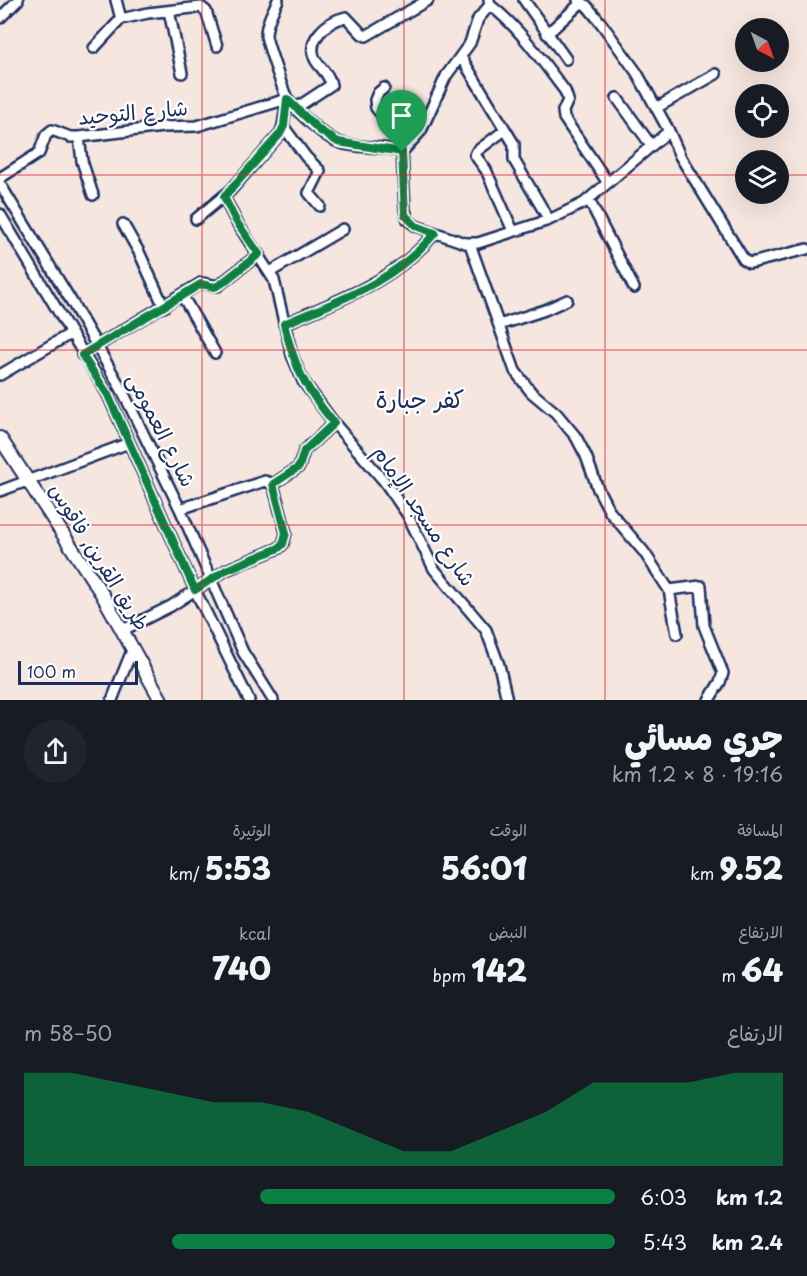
<!DOCTYPE html>
<html lang="ar">
<meta charset="utf-8">
<style>
body{margin:0;font-family:"Playpen Sans","Playpen Sans Arabic",sans-serif;background:#20242c;color:#f1f3f6;direction:rtl;height:100vh;display:flex;flex-direction:column;font-size:22px;white-space:nowrap}
*{box-sizing:border-box;margin:0}
p{font-size:20px;color:#9ea1a6}
.icon{flex:none;width:33px;height:33px;fill:none;stroke:currentColor;stroke-width:2;stroke-linecap:round;stroke-linejoin:round}
.map{position:relative;height:700px;overflow:hidden;direction:ltr}
.details{display:flex;flex-direction:column;background:#171b24;flex:1}
.details>*{flex:none}
.needle{width:39px;rotate:139deg}
.fabs{position:absolute;left:735px;top:18px;display:grid;gap:12px}
.fabs a{display:grid;place-items:center;width:54px;height:54px;border-radius:50%;background:#171b24;box-shadow:0 6px 24px #0002;font-size:30px}
.scale{position:absolute;left:18px;bottom:15px;width:120px;box-sizing:border-box;padding-left:6px;border:3px solid #1b2f5e;border-top:0;font-size:16px;line-height:21px;white-space:nowrap;color:#1b2f5e;-webkit-text-stroke:4px #fff;paint-order:stroke}
.pin{position:absolute;display:grid;place-items:center;width:51px;height:51px;color:#fff;margin:-62px -26px;border-radius:50% 50% 50% 0;rotate:-45deg;box-shadow:0 0 6px #0007}
.pin .icon{rotate:45deg}
.round{display:grid;place-items:center;flex:none;width:63px;height:63px;border-radius:32px;background:#20242c}
.head{display:flex;align-items:center;justify-content:space-between;height:102px;padding:0 24px}
h1{font-size:33px;font-weight:800;line-height:45px}
.stats{display:grid;grid-template-columns:repeat(3,1fr);gap:9px;height:102px;padding:6px 24px}
.stats div{display:grid;align-content:center}
.stats b{font-size:30px;font-weight:800}
.stats small{font-size:16px;font-weight:400}
.stats p{font-size:16px}
.chart{height:168px;padding:12px 24px}
.chart p{display:flex;justify-content:space-between}
.chart svg{width:100%;height:108px;margin-top:6px;fill:#0b8043;opacity:.7}
ul{padding:0 24px;list-style:none;font-size:20px}
li{display:grid;grid-template-columns:96px 72px 1fr;align-items:center;height:45px}
li i{height:15px;border-radius:8px;background:#0b8043}
.map>svg:first-child{display:block}
.lines{fill:none;stroke-linecap:round;stroke-linejoin:round}
.street-casing{stroke:#1b2f5e;stroke-width:14}
.secondary-casing{stroke:#1b2f5e;stroke-width:16}
.street{stroke:#fff;stroke-width:9}
.secondary{stroke:#fff;stroke-width:12}
.route-casing{stroke:#fff;stroke-width:12}
.route{stroke:#0b8043;stroke-width:8}
.grid{fill:none;stroke:#d62828;stroke-width:1.5;stroke-opacity:0.55}
.labels{text-anchor:middle;stroke-width:4.5;stroke-linejoin:round;paint-order:stroke}
.street-label{font-size:21px;fill:#1b2f5e;stroke:#fff}
.quarter-label{font-size:24px;fill:#1b2f5e;stroke:#fff}
</style>
<div class="map">
<svg width="807" height="700" viewBox="0 0 807 700">
<rect width="100%" height="100%" fill="#f6e6e0"/>
<filter id="ink" filterUnits="userSpaceOnUse"><feTurbulence type="fractalNoise" baseFrequency=".0167" numOctaves="2"/><feDisplacementMap in="SourceGraphic" scale="12" xChannelSelector="R" yChannelSelector="G"/><feConvolveMatrix kernelMatrix="1 2 1 2 8 2 1 2 1" color-interpolation-filters="sRGB"/></filter>
<g filter="url(#ink)">
<g class="lines">
<g class="street-casing">
<path id="street" d="M 116,0 L 121,19
M 278,0 C 273,11 266,23 266,35 C 266,41 285,96 288,100 C 299,113 323,136 338,142 C 358,150 382,144 402,152
M 489,0 L 490,5 C 520,28 542,61 565,91 L 568,100 L 563,111 L 564,118 L 608,183
M 524,0 L 566,59
M 578,0 L 587,6 L 601,23 L 637,73 L 669,131 L 680,156 L 744,260 L 749,263 L 755,262 L 807,249
M 169,11 L 182,73
M 0,18 L 18,0
M 547,34 L 582,2
M 94,48 L 121,19 L 148,13 L 201,7 L 206,11 L 217,46
M 461,57 L 514,144 L 514,160 L 549,220
M 384,88 L 378,93 L 375,100 L 376,108 L 390,124 L 402,152 L 405,210 L 408,220 L 416,226 L 465,243 L 478,243 L 549,220 L 584,203 L 669,131
M 617,98 L 651,145
M 296,108 L 331,85 C 330,75 321,69 316,61 C 304,40 328,21 346,17 L 362,34 L 366,36 L 428,0
M 656,108 L 716,74
M 283,126 L 306,157 L 320,171 L 309,193 L 320,206
M 505,130 L 477,151 L 475,155 L 486,170 L 513,231
M 79,137 L 82,161 L 93,195
M 402,152 L 421,131 L 446,76 L 470,43 L 478,19 L 490,5
M 0,178 L 39,153 L 46,135 L 52,130 L 70,137 L 79,137 L 163,127 L 197,126 L 287,99 L 283,126 L 280,134 L 231,190 L 196,219
M 0,184 L 73,304 L 123,392 L 180,509 L 243,652 L 273,700
M 224,197 L 236,221 L 274,280 L 292,355 L 303,381 L 334,423 L 384,481 L 407,514 L 434,569 L 486,630 L 499,665 L 507,700
M 589,200 L 634,288
M 0,214 L 108,395 L 195,590 L 249,700
M 123,224 L 139,252 L 164,307
M 470,244 L 515,371 L 531,392 L 556,413 L 576,437 L 586,456 L 598,489 L 610,512 L 644,552 L 669,590 L 677,634
M 270,272 L 343,229
M 182,295 L 215,353
M 284,324 C 341,299 394,282 435,233
M 499,325 L 545,310 L 567,300
M 82,355 L 201,283 L 218,286 L 259,254
M 0,375 L 70,334
M 0,491 L 129,443
M 180,509 L 265,481 L 273,484
M 669,590 L 701,586 L 704,626 L 723,673 L 720,682 L 709,700
M 123,630 L 171,606 L 226,570 L 279,548 L 283,544 L 286,533 L 273,484 L 299,467 L 304,451 L 334,423
M 112,700 L 133,648"/>
</g>
<g class="secondary-casing">
<path id="secondary" d="M 0,438 L 102,594 L 161,700"/>
</g>
<use href="#street" class="street"/>
<use href="#secondary" class="secondary"/>
</g>
</g>
<g class="lines" filter="url(#ink)">
<g class="route-casing">
<path id="route" d="M 287,99 L 319,130 L 338,142 L 402,152 L 405,215 L 416,226 L 435,233 C 393,283 342,299 284,324 C 296,371 304,386 334,423 L 304,451 L 299,467 L 273,484 L 286,533 L 283,544 L 279,548 L 226,570 L 195,590 L 108,395 L 82,355 L 201,284 L 215,287 L 221,284 L 259,254 L 236,221 L 224,197 L 280,134 L 284,126 Z"/>
</g>
<use href="#route" class="route"/>
</g>
<path class="grid" d="M 202,0 L 202,700M 404,0 L 404,700M 605,0 L 605,700M 0,175 L 746,175M 778,175 L 807,175M 0,350 L 807,350M 0,525 L 807,525"/>
<g class="labels">
<g class="street-label">
<text transform="translate(133 113) rotate(-5)" y="7">شارع التوحيد</text>
<text transform="translate(161 430) rotate(63)" y="7">شارع العمومى</text>
<text transform="translate(424 516) rotate(56)" y="7">شارع مسجد الإمام</text>
<text transform="translate(99 557) rotate(58)" y="7">طريق القرين, فاقوس</text>
</g>
<g class="quarter-label">
<text x="420" y="408">كفر جبارة</text>
</g>
</g>
</svg>
<div class="fabs">
<a><svg class="needle" viewBox="-14 -14 28 28"><path d="M0-13l5 13h-10z" fill="#e53935"/><path d="M0 13l5-13h-10z" fill="#9ea1a6"/></svg></a>
<a><svg class="icon" aria-label="locate" viewBox="0 0 24 24"><circle cx="12" cy="12" r="6"/><path d="M12 2v4M12 18v4M2 12h4M18 12h4"/></svg></a>
<a><svg class="icon" aria-label="layers" viewBox="0 0 24 24"><path d="M12 4l9 5-9 5-9-5zM3 14l9 5 9-5"/></svg></a>
</div>
<div class="scale">100 m</div>
<div class="pin" style="left:402px;top:152px;background:#1e9e55"><svg class="icon" aria-label="arrive" viewBox="0 0 24 24"><path d="M6 21V4h12l-3 4 3 4H6"/></svg></div>
</div>
<section class="details">
<div class="head"><div><h1>جري مسائي</h1><p>19:16 · 8 × 1.2 km</p></div><a class="round"><svg class="icon" aria-label="share" viewBox="0 0 24 24"><path d="M12 15V3M7 8l5-5 5 5M5 13v7h14v-7"/></svg></a></div>
<div class="stats">
<div><p>المسافة</p><b>9.52<small> km</small></b></div>
<div><p>الوقت</p><b>56:01</b></div>
<div><p>الوتيرة</p><b>5:53<small> /km</small></b></div>
</div>
<div class="stats">
<div><p>الارتفاع</p><b>64<small> m</small></b></div>
<div><p>النبض</p><b>142<small> bpm</small></b></div>
<div><p>kcal</p><b>740</b></div>
</div>
<div class="chart"><p><span>الارتفاع</span>50–58 m</p>
<svg viewBox="0 0 160 44" preserveAspectRatio="none"><path d="M0 44V6L10 6L20 10L30 14L40 18L50 18L60 22L70 30L80 38L90 38L100 30L110 22L120 10L130 10L140 10L150 6L160 6V44z"/></svg>
</div>
<ul>
<li><b>1.2 km</b>6:03<i style="width:60%"></i></li>
<li><b>2.4 km</b>5:43<i style="width:75%"></i></li>
</ul>
</section>
